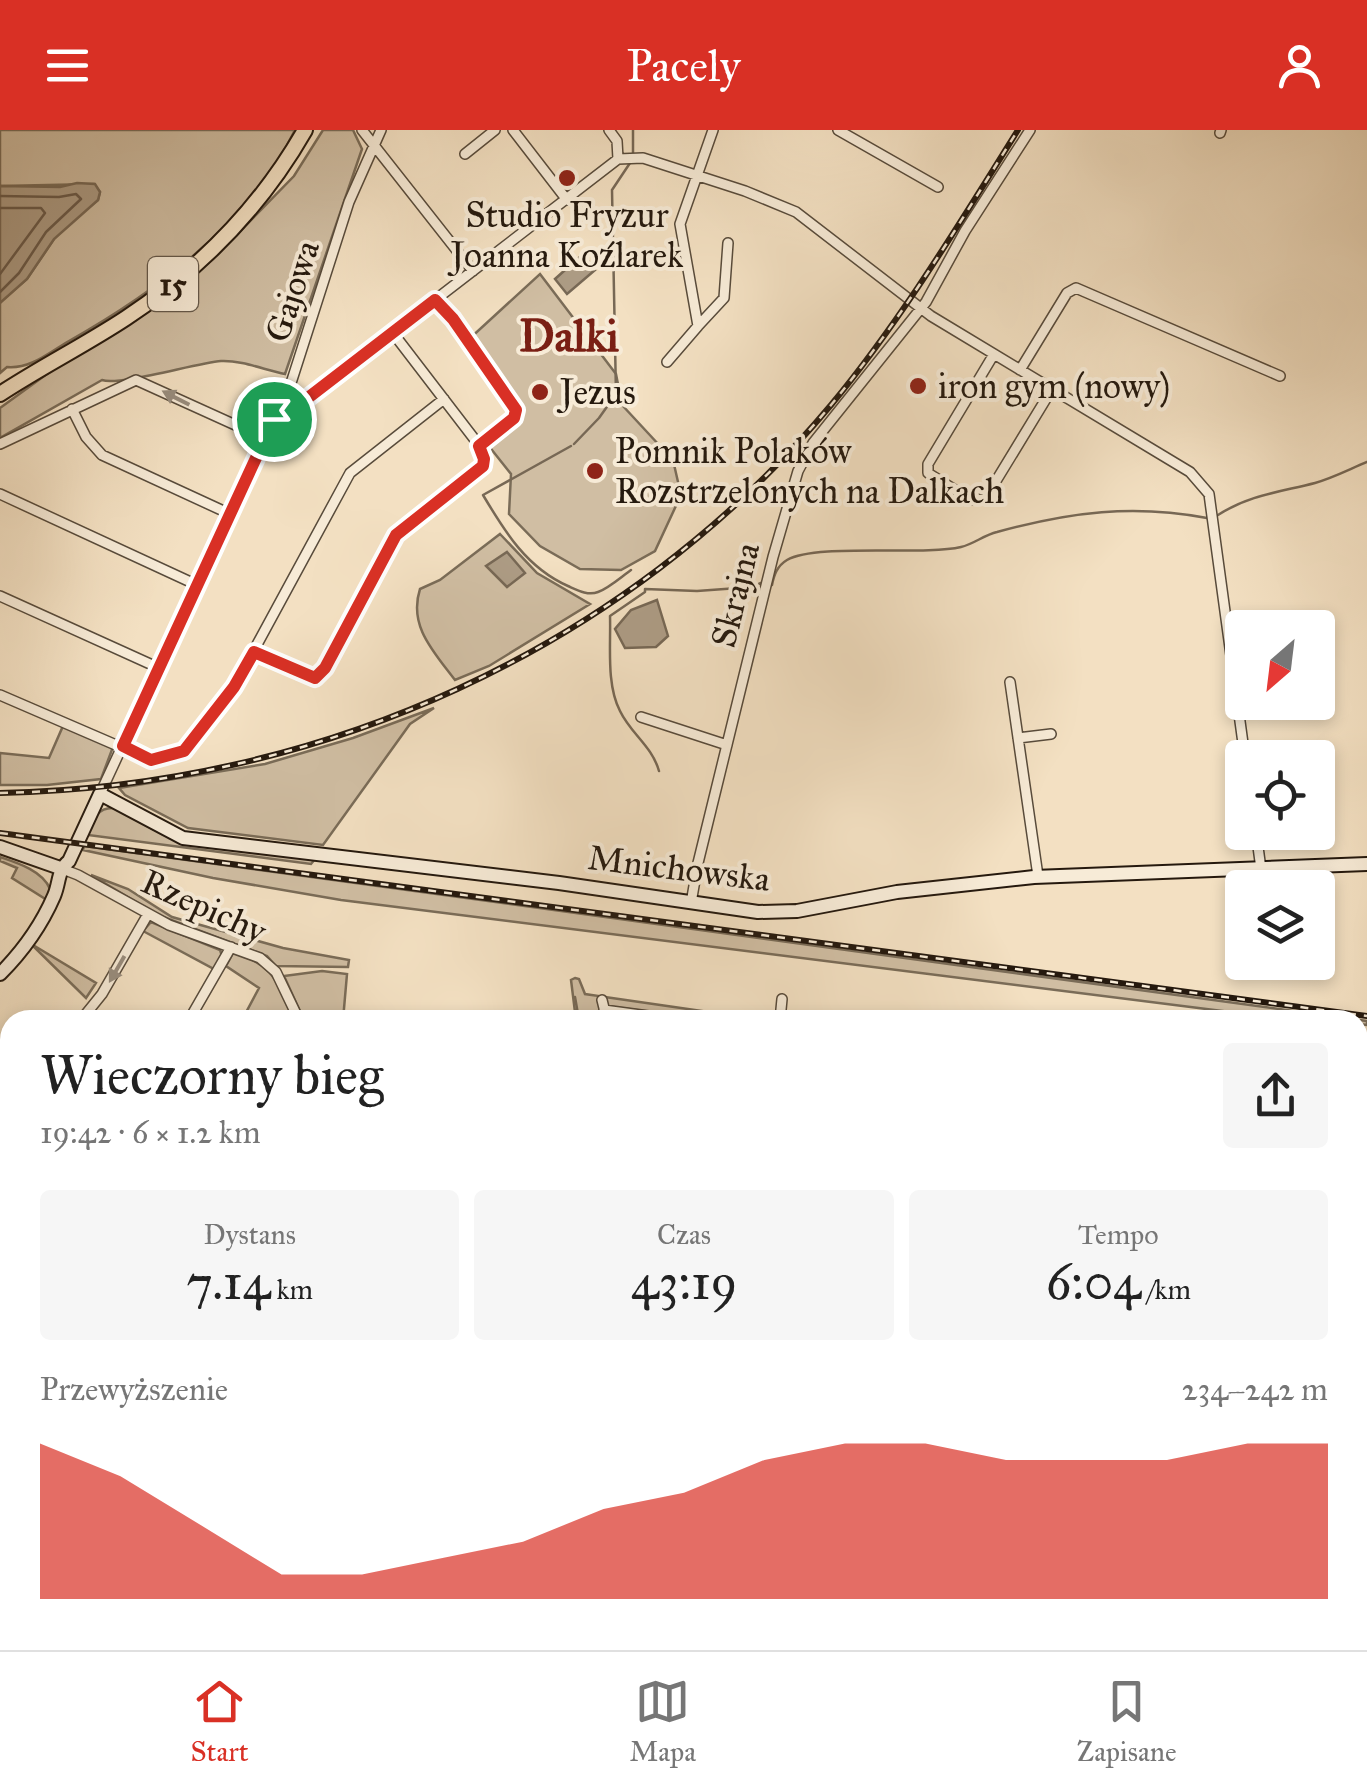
<!DOCTYPE html>
<html lang="pl">
<meta charset="utf-8">
<style>
body{margin:0;font-family:"IM FELL Great Primer",serif;background:#f6f6f6;color:#222;height:100vh;display:flex;flex-direction:column;font-size:38px;white-space:nowrap}
*{box-sizing:border-box;margin:0}
p{font-size:32px;color:#767676}
.icon{flex:none;width:55px;height:55px;fill:none;stroke:currentColor;stroke-width:2;stroke-linecap:round;stroke-linejoin:round}
.map{position:relative;flex:1;overflow:hidden}
.drawer{position:absolute;left:0px;top:880px;width:1368px;height:640px;display:flex;flex-direction:column;background:#fff;border-radius:30px 30px 0 0;box-shadow:0 5px 15px #0003}
.drawer>*{flex:none}
.needle{width:65px;rotate:208deg}
.controls{position:absolute;left:1225px;top:480px;display:grid;gap:20px}
.controls a{display:grid;place-items:center;width:110px;height:110px;border-radius:10px;background:#fff;box-shadow:0 5px 15px #0003;font-size:50px}
.pin{position:absolute;display:grid;place-items:center;width:85px;height:85px;color:#fff;margin:-42px;border:5px solid #fff;border-radius:50%;box-shadow:0 2px 10px #0007}
.round{display:grid;place-items:center;flex:none;width:105px;height:105px;border-radius:10px;background:#f6f6f6}
.headline{display:flex;align-items:center;justify-content:space-between;height:170px;padding:0 40px}
h1{font-size:55px;font-weight:600;line-height:75px}
.metrics{display:grid;grid-template-columns:repeat(3,1fr);gap:15px;height:170px;padding:10px 40px}
.metrics div{display:grid;align-content:center;border-radius:10px;background:#f6f6f6;text-align:center}
.metrics b{font-size:50px;font-weight:600}
.metrics small{font-size:28px;font-weight:400}
.metrics p{font-size:28px}
.chart{height:280px;padding:20px 40px}
.chart p{display:flex;justify-content:space-between}
.chart svg{width:100%;height:180px;margin-top:10px;fill:#d93025;opacity:.7}
header{display:flex;justify-content:space-between;align-items:center;height:130px;padding:0 40px;background:#d93025;color:#fff;font-size:45px;font-weight:600}
.menu{display:flex;justify-content:space-around;align-items:center;height:140px;border-top:2px solid #e0e0e0;background:#fff;font-size:28px;color:#767676}
.menu a{display:grid;justify-items:center;gap:5px}
.menu .selected{color:#d93025}
.map>svg:first-child{display:block}
.green{fill:#d0bea3;stroke:#7a6c58;stroke-width:2.5}
.water{fill:#ad9c85;stroke:#776855;stroke-width:2.5}
.lines{fill:none;stroke-linecap:round;stroke-linejoin:round}
.shore{stroke:#695a4a;stroke-width:2.5}
.stream{stroke:#776855;stroke-width:2.5}
.street-casing{stroke:#584b3b;stroke-width:12}
.secondary-casing{stroke:#25190e;stroke-width:16}
.primary-casing{stroke:#25190e;stroke-width:18}
.street{stroke:#f7ebd7;stroke-width:9}
.secondary{stroke:#f7ebd7;stroke-width:12}
.primary{stroke:#f3e0c2;stroke-width:14}
.rail-casing{stroke:#25190e;stroke-width:6}
.rail{stroke:#f7ebd7;stroke-width:2.5;stroke-dasharray:8;stroke-linecap:butt}
.oneway{fill:#988c7d}
.route-casing{stroke:#fff;stroke-width:20}
.route{stroke:#d93025;stroke-width:12}
.poi-dot{fill:#8f2418;stroke:#f7ebd7;stroke-width:4}
.labels{text-anchor:middle;stroke-width:8;stroke-linejoin:round;paint-order:stroke}
.shield{fill:#f7ebd7;stroke:#64584a;stroke-width:2.5}
.shield-label{font-size:32px;font-weight:bold;fill:#25190e}
.poi-label{font-size:35px;fill:#25190e;stroke:#f7ebd7;text-anchor:start}
.street-label{font-size:35px;fill:#25190e;stroke:#f7ebd7}
.district-label{font-size:45px;font-weight:bold;fill:#7a1f14;stroke:#f7ebd7}
</style>
<header><svg class="icon" aria-label="menu" viewBox="0 0 24 24"><path d="M4 6h16M4 12h16M4 18h16"/></svg>Pacely<svg class="icon" aria-label="person" viewBox="0 0 24 24"><circle cx="12" cy="8" r="4"/><path d="M4 21q1-7 8-7t8 7"/></svg></header>
<div class="map">
<svg width="1367" height="1520" viewBox="0 0 1367 1520">
<rect width="100%" height="100%" fill="#f3e0c2"/>
<filter id="stains"><feTurbulence type="fractalNoise" baseFrequency=".002" numOctaves="4"/><feColorMatrix values="0 0 0 0 .2 0 0 0 0 .09 0 0 0 0 .02 0 0 0 .5 -.17"/></filter>
<radialGradient id="worn" r=".72"><stop offset=".6" stop-color="#630" stop-opacity="0"/><stop offset="1" stop-color="#630" stop-opacity=".3"/></radialGradient>
<path class="green" d="M 0,0 L 295,0 C 250,92 156,162 69,211 C 48,223 31,239 7,237 L 0,243 L 0,172 L 27,149 L 54,109 L 70,92 L 98,70 L 100,62 L 94,54 L 0,56 Z
M 323,0 L 353,0 L 362,19 L 285,244 C 265,240 241,230 221,231 C 196,233 120,256 102,250 L 0,308 L 0,278 L 58,236 L 136,190 L 213,129 L 294,46 Z
M 540,144 L 616,244 L 622,275 L 673,330 L 681,365 L 655,421 L 621,440 L 580,439 L 540,416 L 509,384 L 511,344 L 484,310 L 515,285 L 467,211 Z
M 500,404 L 537,443 L 590,474 L 489,536 L 455,550 C 434,522 408,496 420,459 L 440,450 Z
M 434,578 L 410,594 L 323,715 L 188,698 L 125,665 L 119,658 L 265,634 L 353,608 Z
M 63,596 L 113,617 L 101,649 L 47,655 L 0,655 L 0,623 L 49,628 Z
M 114,678 L 162,704 L 316,728 L 311,734 L 88,705 C 93,691 96,677 114,678 Z
M 84,716 L 1367,891 L 1367,895 L 1358,894 L 1358,890 L 1327,890 L 1275,883 L 1274,890 L 1230,890 L 1254,885 L 341,770 L 213,748 L 83,720 Z
M 0,727 C 18,733 43,741 50,759 L 47,770 L 12,748 L 17,738 L 0,731 Z
M 91,745 L 128,759 L 172,787 L 283,818 L 349,830 L 348,837 L 276,836 L 267,826 L 158,785 Z
M 151,792 L 220,820 L 222,826 L 214,839 L 143,801 Z
M 33,815 L 96,853 L 86,868 L 33,816 Z
M 233,823 C 274,833 279,856 297,890 L 242,890 L 259,858 L 226,836 Z
M 322,841 L 347,844 L 343,890 L 304,890 L 284,846 Z
M 575,848 L 579,849 L 585,864 L 599,866 L 603,890 L 576,890 L 571,850 Z
M 605,867 L 764,890 L 713,890 L 606,876 Z
M 10,1172 L 10,1350 L 0,1347 L 0,1180 Z
M 1358,1387 L 1367,1387 L 1367,1460 L 1358,1454 Z
M 58,1510 L 134,1510 L 159,1519 L 161,1513 L 166,1515 L 164,1520 L 55,1520 Z
M 201,1510 L 282,1510 L 278,1520 L 198,1520 Z
M 286,1510 L 434,1510 L 449,1515 L 453,1510 L 456,1518 L 462,1520 L 466,1510 L 485,1511 L 482,1520 L 283,1520 Z
M 680,1510 L 782,1510 L 789,1516 L 788,1520 L 678,1520 Z"/>
<path class="water" d="M 77,53 L 95,54 L 100,62 L 98,70 L 54,109 L 27,149 L 0,173 L 0,56 L 60,57 Z
M 583,124 L 595,140 L 567,164 L 555,149 Z
M 507,422 L 525,443 L 507,457 L 486,436 Z
M 657,470 L 668,506 L 656,517 L 625,518 L 615,499 L 631,480 Z"/>
<g class="lines">
<path class="shore" d="M 0,66 L 59,67 L 76,64 L 81,69 L 46,102 L 19,143 L 0,162
M 0,78 L 41,78 L 45,83 L 0,144"/>
<path class="stream" d="M 633,23 L 633,0
M 574,314 L 599,288 L 616,264 L 612,60 L 630,33
M 571,316 L 483,365 C 505,402 527,438 568,456 C 577,460 588,466 598,462 C 609,458 621,447 631,440
M 1218,385 C 1249,365 1280,362 1315,353 C 1333,348 1350,339 1367,332
M 772,455 C 774,445 777,436 787,430 C 816,413 922,426 961,417 C 974,414 984,405 997,402 C 1070,382 1133,374 1207,388
M 659,641 C 652,616 631,604 620,581 C 606,554 611,515 610,486 L 645,462 L 645,459 L 697,461 L 752,457 L 761,453
M 575,867 L 579,890
M 1246,890 L 1249,890
M 1354,1510 L 1367,1517"/>
<g class="street-casing">
<path id="street" d="M 362,0 L 473,141
M 513,0 L 567,70
M 609,0 L 617,11 L 618,29
M 838,0 L 938,57
M 1220,3 L 1221,0
M 465,24 L 495,0
M 435,170 L 453,189 L 515,281 L 514,288 L 479,315
M 698,196 L 724,168 L 728,113
M 994,224 L 928,334 L 928,343 L 971,370 L 985,369 L 1052,259
M 667,232 L 698,196 L 680,94 L 713,0
M 1020,240 L 1067,163 L 1076,158 L 1280,246
M 72,279 L 86,307 L 102,325 L 230,384
M 274,289 L 287,284 L 618,29 L 643,28 L 745,61 L 796,82 L 931,186 L 1190,342 L 1209,364 L 1245,628
M 0,314 L 136,250 L 264,308
M 0,364 L 197,455
M 0,466 L 159,538
M 254,522 L 305,546 L 315,547 L 325,538 L 396,405 L 483,336 L 482,319 L 393,203
M 1010,552 L 1038,746
M 0,565 L 146,628 L 184,621 L 234,557 L 350,343 L 444,269
M 641,587 L 727,615
M 1018,608 L 1051,604
M 100,664 L 292,250 L 349,72 L 381,0
M 1256,702 L 1261,739
M 60,738 L 78,745 L 169,795 L 260,828 L 276,842 L 299,890
M 691,773 L 698,733 L 773,427 L 798,341 L 813,313 L 926,172 L 965,101 L 1030,0
M 602,870 L 607,890
M 604,880 L 678,890
M 81,890 L 102,864 L 148,784
M 189,890 L 231,817
M 780,890 L 782,869
M 0,971 L 10,961
M 0,1368 L 10,1371
M 1358,1381 L 1367,1380
M 6,1520 L 10,1508
M 791,1520 L 794,1510
M 898,1520 L 900,1510
M 1231,1520 L 1232,1510"/>
</g>
<g class="secondary-casing">
<path id="secondary" d="M 0,717 L 60,738
M 0,844 C 23,821 41,796 54,766 C 60,752 57,741 69,731 L 100,664 L 183,708 L 559,753 L 758,782 L 797,781 L 897,762 L 1034,747 L 1367,734
M 0,1037 L 10,1048
M 1071,1510 L 1108,1520"/>
</g>
<g class="primary-casing">
<path id="primary" d="M 0,264 C 41,237 85,215 126,188 C 199,140 261,77 305,0"/>
</g>
<use href="#street" class="street"/>
<use href="#secondary" class="secondary"/>
<use href="#primary" class="primary"/>
<g class="rail-casing">
<path id="rail" d="M 0,663 C 318,657 625,521 831,275 C 902,189 959,94 1018,0
M 0,703 L 1367,886"/>
</g>
<use href="#rail" class="rail"/>
</g>
<defs><path id="oneway-solid" d="M-6-.8H1V-3.2L6.5 0L1 3.2V.8H-6Z" transform="scale(2.5)"/></defs>
<g class="oneway">
<use href="#oneway-solid" transform="translate(176 268) rotate(-153)"/>
<use href="#oneway-solid" transform="translate(117 839) rotate(120)"/>
</g>
<g class="lines">
<g class="route-casing">
<path id="route" d="M 435,170 L 453,189 L 516,280 L 514,288 L 479,316 L 484,329 L 483,336 L 396,405 L 325,538 L 315,548 L 254,522 L 234,557 L 184,621 L 151,630 L 123,616 L 274,289 L 287,284 Z"/>
</g>
<use href="#route" class="route"/>
</g>
<g class="poi-dot">
<circle cx="567" cy="48" r="10"/>
<circle cx="918" cy="256" r="10"/>
<circle cx="540" cy="262" r="10"/>
<circle cx="595" cy="341" r="10"/>
</g>
<g class="labels">
<rect class="shield" x="148" y="127" width="50" height="54" rx="8"/>
<g class="shield-label">
<text x="173" y="165">15</text>
</g>
<g class="poi-label">
<text x="567" y="97" text-anchor="middle">Studio Fryzur<tspan x="567" dy="40">Joanna Koźlarek</tspan></text>
<text x="938" y="268">iron gym (nowy)</text>
<text x="560" y="274">Jezus</text>
<text x="615" y="333">Pomnik Polaków<tspan x="615" dy="40">Rozstrzelonych na Dalkach</tspan></text>
</g>
<g class="street-label">
<text transform="translate(292 161) rotate(-72)" y="12">Gajowa</text>
<text transform="translate(735 465) rotate(-76)" y="12">Skrajna</text>
<text transform="translate(679 738) rotate(7)" y="12">Mnichowska</text>
<text transform="translate(204 776) rotate(24)" y="12">Rzepichy</text>
</g>
<g class="district-label">
<text x="569" y="221">Dalki</text>
</g>
</g>
<rect width="100%" height="100%" filter="url(#stains)"/>
<rect width="100%" height="100%" fill="url(#worn)"/>
</svg>
<div class="controls">
<a><svg class="needle" viewBox="-14 -14 28 28"><path d="M0-13l5 13h-10z" fill="#e53935"/><path d="M0 13l5-13h-10z" fill="#767676"/></svg></a>
<a><svg class="icon" aria-label="locate" viewBox="0 0 24 24"><circle cx="12" cy="12" r="6"/><path d="M12 2v4M12 18v4M2 12h4M18 12h4"/></svg></a>
<a><svg class="icon" aria-label="layers" viewBox="0 0 24 24"><path d="M12 4l9 5-9 5-9-5zM3 14l9 5 9-5"/></svg></a>
</div>
<div class="pin" style="left:274px;top:289px;background:#1e9e55"><svg class="icon" aria-label="arrive" viewBox="0 0 24 24"><path d="M6 21V4h12l-3 4 3 4H6"/></svg></div>
<section class="drawer">
<div class="headline"><div><h1>Wieczorny bieg</h1><p>19:42 · 6 × 1.2 km</p></div><a class="round"><svg class="icon" aria-label="share" viewBox="0 0 24 24"><path d="M12 15V3M7 8l5-5 5 5M5 13v7h14v-7"/></svg></a></div>
<div class="metrics">
<div><p>Dystans</p><b>7.14<small> km</small></b></div>
<div><p>Czas</p><b>43:19</b></div>
<div><p>Tempo</p><b>6:04<small> /km</small></b></div>
</div>
<div class="chart"><p><span>Przewyższenie</span>234–242 m</p>
<svg viewBox="0 0 160 44" preserveAspectRatio="none"><path d="M0 44V6L10 14L20 26L30 38L40 38L50 34L60 30L70 22L80 18L90 10L100 6L110 6L120 10L130 10L140 10L150 6L160 6V44z"/></svg>
</div>
</section>
</div>
<nav class="menu">
<a class="selected"><svg class="icon" aria-label="home" viewBox="0 0 24 24"><path d="M3 11l9-7 9 7M6 9v11h12V9"/></svg>Start</a>
<a><svg class="icon" aria-label="map" viewBox="0 0 24 24"><path d="M3 6l6-2 6 2 6-2v14l-6 2-6-2-6 2zM9 4v14M15 6v14"/></svg>Mapa</a>
<a><svg class="icon" aria-label="saved" viewBox="0 0 24 24"><path d="M7 4h10v16l-5-4-5 4z"/></svg>Zapisane</a>
</nav>
